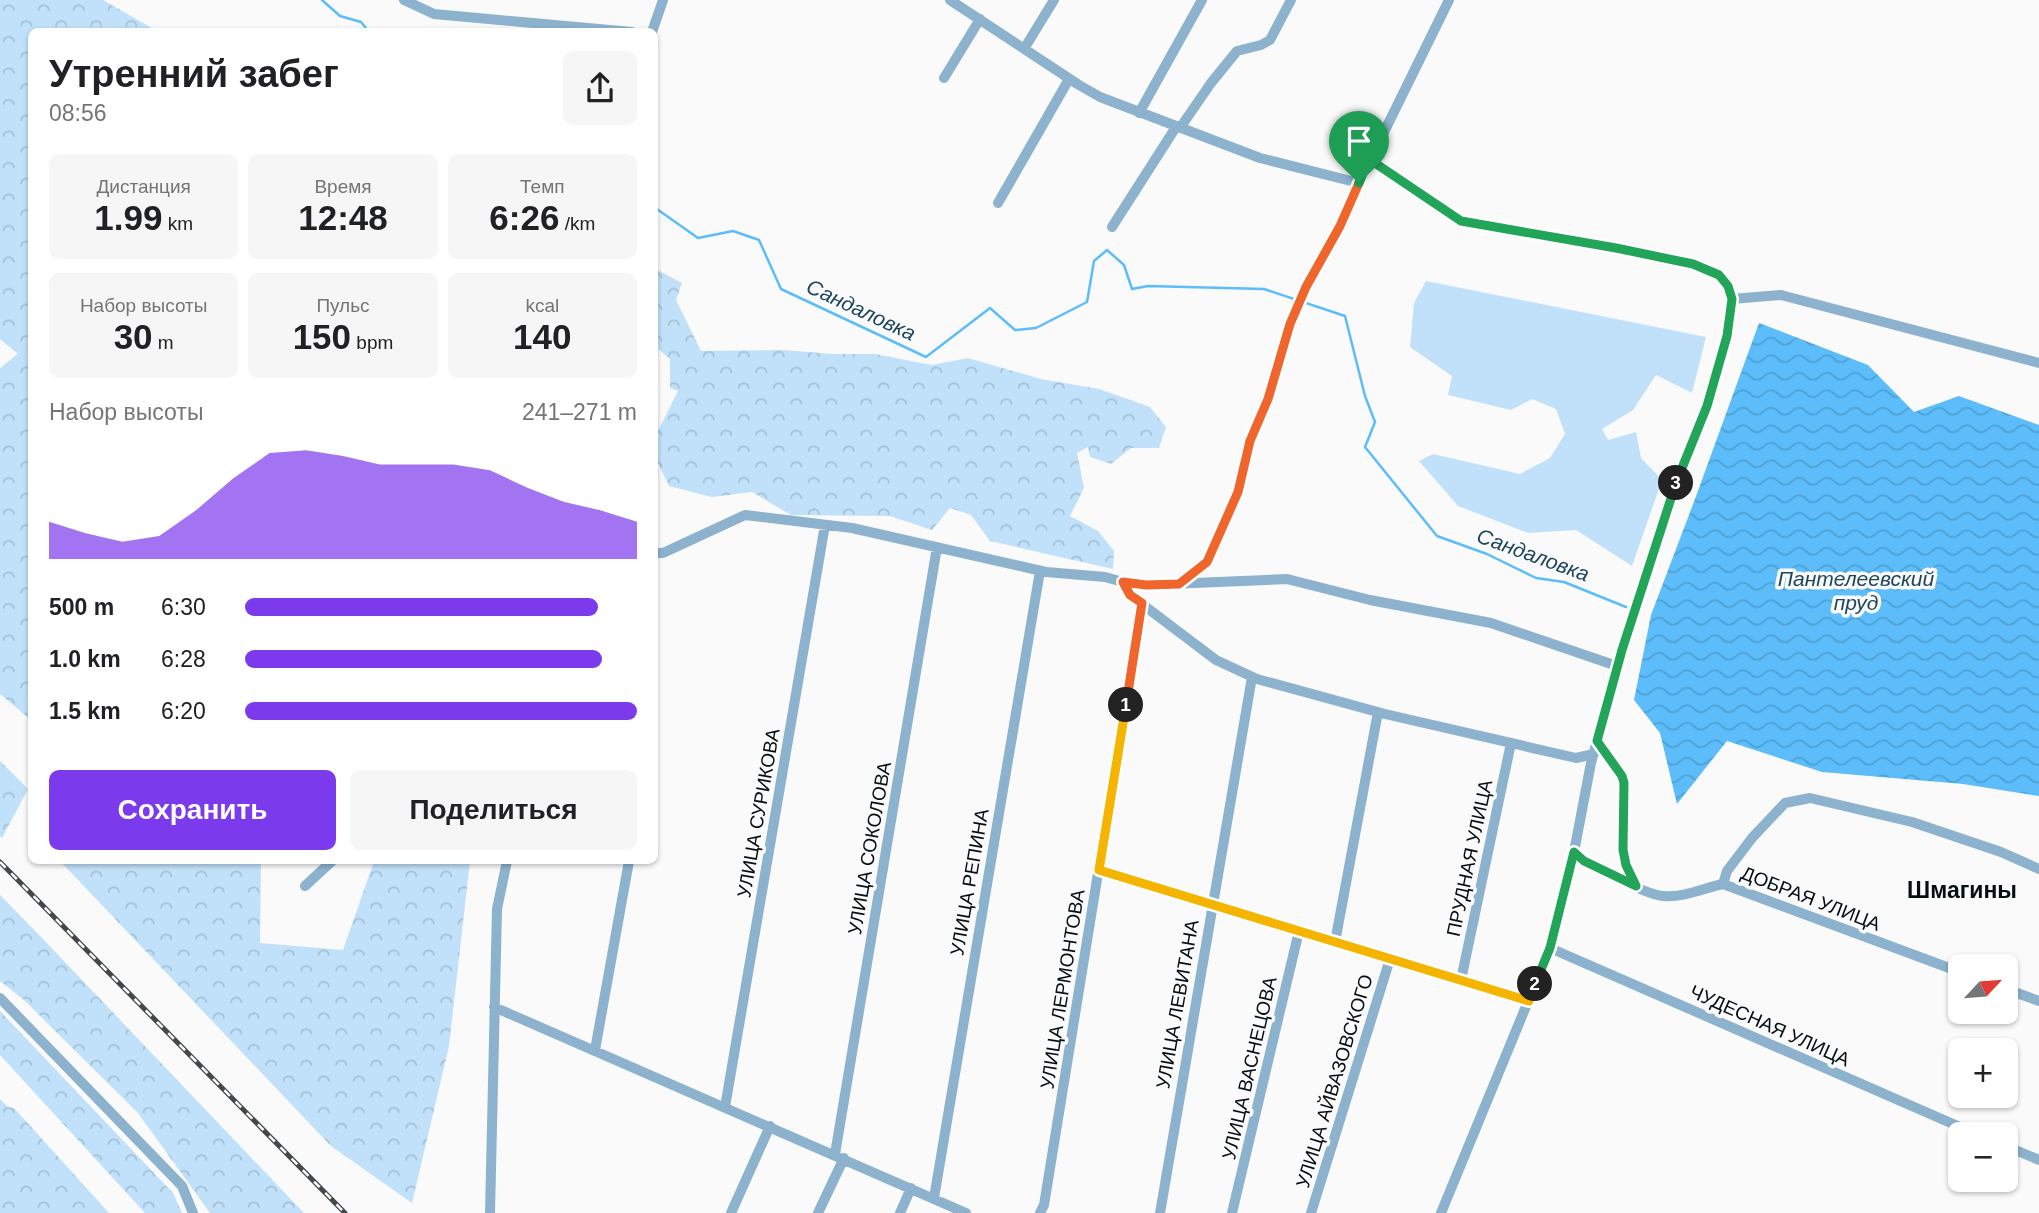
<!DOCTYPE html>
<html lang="ru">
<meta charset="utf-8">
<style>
body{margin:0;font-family:Helvetica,sans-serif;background:#f6f6f6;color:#202124;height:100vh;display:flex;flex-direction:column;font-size:26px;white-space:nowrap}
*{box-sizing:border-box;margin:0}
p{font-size:23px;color:#757577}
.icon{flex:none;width:38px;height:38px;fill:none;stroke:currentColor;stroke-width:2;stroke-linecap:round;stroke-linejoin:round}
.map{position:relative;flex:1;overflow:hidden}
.side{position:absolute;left:28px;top:28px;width:630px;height:836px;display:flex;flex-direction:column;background:#fff;border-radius:10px;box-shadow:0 2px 5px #0004}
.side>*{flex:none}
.needle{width:46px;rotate:64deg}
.controls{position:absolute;left:1948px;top:954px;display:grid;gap:14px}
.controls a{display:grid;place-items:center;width:70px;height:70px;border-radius:10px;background:#fff;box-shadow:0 2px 5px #0004;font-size:35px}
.pin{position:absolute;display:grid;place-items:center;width:60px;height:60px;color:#fff;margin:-72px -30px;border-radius:50% 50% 50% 0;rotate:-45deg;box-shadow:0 0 7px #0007}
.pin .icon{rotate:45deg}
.km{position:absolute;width:35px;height:35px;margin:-18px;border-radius:50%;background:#222;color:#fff;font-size:19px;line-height:35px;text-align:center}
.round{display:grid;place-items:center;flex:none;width:74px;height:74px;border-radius:10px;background:#f6f6f6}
.overview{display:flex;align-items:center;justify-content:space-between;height:119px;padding:0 21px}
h1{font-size:38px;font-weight:700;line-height:52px}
.figures{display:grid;grid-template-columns:repeat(3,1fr);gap:10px;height:119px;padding:7px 21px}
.figures div{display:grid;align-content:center;border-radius:10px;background:#f6f6f6;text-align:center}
.figures b{font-size:35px;font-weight:700}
.figures small{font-size:19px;font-weight:400}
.figures p{font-size:19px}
.chart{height:196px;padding:14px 21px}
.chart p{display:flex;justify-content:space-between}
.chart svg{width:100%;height:126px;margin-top:7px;fill:#7c3aed;opacity:.7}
.button{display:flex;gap:14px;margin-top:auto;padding:14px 21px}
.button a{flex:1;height:80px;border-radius:10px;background:#7c3aed;color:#fff;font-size:28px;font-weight:700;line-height:80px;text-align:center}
.button a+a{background:#f6f6f6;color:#202124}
ul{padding:0 21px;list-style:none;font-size:23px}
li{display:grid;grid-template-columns:112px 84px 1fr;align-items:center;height:52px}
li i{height:18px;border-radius:9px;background:#7c3aed}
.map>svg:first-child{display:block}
.green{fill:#c0e1f9}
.forest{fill:url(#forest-crowns)}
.water{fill:url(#water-waves)}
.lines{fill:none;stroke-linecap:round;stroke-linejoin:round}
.stream{stroke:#5cbdfa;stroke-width:2.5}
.minor{stroke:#8cb2cd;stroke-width:10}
.rail-casing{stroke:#41494e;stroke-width:5}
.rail{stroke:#fafafa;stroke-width:2.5;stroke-dasharray:8;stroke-linecap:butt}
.split-1-casing{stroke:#fff;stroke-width:14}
.split-2-casing{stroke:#fff;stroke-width:14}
.split-3-casing{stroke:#fff;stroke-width:14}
.split-4-casing{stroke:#fff;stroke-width:14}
.split-1{stroke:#f0652b;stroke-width:9}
.split-2{stroke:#f5b400;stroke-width:9}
.split-3{stroke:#22a559;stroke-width:9}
.split-4{stroke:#22a559;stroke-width:9}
.labels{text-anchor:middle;stroke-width:7;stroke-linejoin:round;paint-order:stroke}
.street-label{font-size:19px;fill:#040e15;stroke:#fafafa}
.water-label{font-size:21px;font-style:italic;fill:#1c455e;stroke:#fafafa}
.quarter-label{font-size:23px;font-weight:bold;fill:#040e15;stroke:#fafafa}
</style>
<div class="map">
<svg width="2039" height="1213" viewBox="0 0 2039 1213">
<defs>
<pattern id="forest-crowns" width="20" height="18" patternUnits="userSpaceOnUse" patternTransform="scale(1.75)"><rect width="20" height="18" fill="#c0e1f9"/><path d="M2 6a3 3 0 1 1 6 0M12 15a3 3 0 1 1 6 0" fill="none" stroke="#a3c0d5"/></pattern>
<pattern id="water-waves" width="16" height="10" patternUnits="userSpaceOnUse" patternTransform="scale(1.75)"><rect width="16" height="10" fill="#5cbdfa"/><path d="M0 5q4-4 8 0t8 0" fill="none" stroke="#4ea1d5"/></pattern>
</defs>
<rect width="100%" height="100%" fill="#fafafa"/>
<path class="green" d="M 1426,281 L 1706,337 L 1692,393 L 1656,375 L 1633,410 L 1602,429 L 1608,440 L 1636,432 L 1641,458 L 1662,480 L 1632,566 L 1576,530 L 1528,533 L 1458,506 L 1419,461 L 1433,454 L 1520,474 L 1550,458 L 1565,434 L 1556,409 L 1532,399 L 1511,410 L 1448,395 L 1452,376 L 1410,347 L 1414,303 Z"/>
<path class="forest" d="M 0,0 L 103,0 L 157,31 L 32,32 L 31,720 L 0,694 L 0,368 L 18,354 L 0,339 Z
M 658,270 L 682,283 L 676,300 L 701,351 L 783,350 L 832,354 L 875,354 L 932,365 L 968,358 L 1041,379 L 1099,389 L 1150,407 L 1166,427 L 1159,448 L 1131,448 L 1111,464 L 1090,457 L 1088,447 L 1077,453 L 1084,488 L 1070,516 L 1098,531 L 1114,551 L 1113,569 L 990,541 L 971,515 L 950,508 L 932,530 L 890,516 L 791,515 L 752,492 L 712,497 L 669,486 L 655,457 L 655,437 L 678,391 L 670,388 L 670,359 L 655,346 L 654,289 Z
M 0,761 L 28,789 L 2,838 L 0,836 Z
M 60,861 L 261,861 L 260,943 L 343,950 L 373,864 L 470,861 L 449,1046 L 412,1203 L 331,1146 Z
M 0,895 L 41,937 L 304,1213 L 210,1213 L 138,1113 L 24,1000 L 0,981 Z
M 0,1011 L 173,1193 L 182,1213 L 145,1213 L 0,1055 Z
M 0,1099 L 8,1107 L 14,1108 L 109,1213 L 0,1213 Z"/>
<path class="water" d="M 1759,323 L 1868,365 L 1914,412 L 1959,396 L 2039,425 L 2039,796 L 1963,784 L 1822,772 L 1727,741 L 1677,804 L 1660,733 L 1634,700 L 1651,615 L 1695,499 Z"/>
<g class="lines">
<path class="stream" d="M 322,0 L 340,16 L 361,22 L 369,32
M 654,207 L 698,238 L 733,231 L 759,240 L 781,289 L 926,357 L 990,308 L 1015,330 L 1036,328 L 1087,302 L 1094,261 L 1107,250 L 1124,265 L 1132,289 L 1148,286 L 1264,289 L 1345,316 L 1365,396 L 1375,422 L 1365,447 L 1437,536 L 1487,554 L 1536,578 L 1564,582 L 1626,607"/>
<path class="minor" d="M 404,0 L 434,14 L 632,32
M 950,0 L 1079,85 L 1100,97 L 1260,158 L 1359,183 L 1449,0
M 652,32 L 663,0
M 1024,49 L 1054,0
M 944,78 L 980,19
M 1139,113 L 1202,0
M 1180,128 L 1211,83 L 1237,51 L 1261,45 L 1270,40 L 1291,0
M 1369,159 L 1461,221 L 1616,248 L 1693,264 L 1719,275 L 1728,286 L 1732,299 L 1726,336 L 1707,406 L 1664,518 L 1617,666 L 1591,763 L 1574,852 L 1550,948 L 1441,1213
M 998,203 L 1069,79
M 1112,227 L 1176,127
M 1732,299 L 1781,295 L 2039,363
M 654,553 L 663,553 L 745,515 L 852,528 L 1046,572 L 1105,577 L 1123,582 L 1146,585 L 1287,579 L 1370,600 L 1491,623 L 1617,666
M 1123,582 L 1130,595 L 1216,660 L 1257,679 L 1385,714 L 1576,758 L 1594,754
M 1180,583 L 1207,562 L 1238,492 L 1250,441 L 1268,399 L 1290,324 L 1306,287 L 1340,226 L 1359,183
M 1597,741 L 1618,771 L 1624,783 L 1623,850 L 1626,865 L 1636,886
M 1574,852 C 1588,865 1644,894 1663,896 C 1683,898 1704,888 1723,884 L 1960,972
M 1099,870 L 1529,1001
M 1723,884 L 1727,871 L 1752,838 L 1785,803 L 1810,798 L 1912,822 L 2001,852 L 2039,869
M 305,886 L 332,861
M 1335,942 L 1378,712
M 1550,948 L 1976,1134
M 1461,980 L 1511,743
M 2006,989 L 2039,1001
M 0,998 L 182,1186 L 193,1213
M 494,1007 L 966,1213
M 595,1050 L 629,861
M 725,1107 L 825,525
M 2006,1146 L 2039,1160
M 835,1154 L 937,547
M 934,1198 L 1040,571
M 490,1213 L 497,909 L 507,861
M 731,1213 L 770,1126
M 818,1213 L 844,1158
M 900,1213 L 911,1188
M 1040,1213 L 1044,1205 L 1142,603
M 1160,1213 L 1252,677
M 1232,1213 L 1299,931
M 1311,1213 L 1390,959"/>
<g class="rail-casing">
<path id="rail" d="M 0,862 L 345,1213"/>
</g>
<use href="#rail" class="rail"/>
</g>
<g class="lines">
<g class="split-1-casing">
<path id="split-1" d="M 1126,705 L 1142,603 L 1130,595 L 1123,582 L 1146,585 L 1179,584 L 1207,562 L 1238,492 L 1250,441 L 1268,399 L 1290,324 L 1306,287 L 1340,226 L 1359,183"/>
</g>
<g class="split-2-casing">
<path id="split-2" d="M 1126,705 L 1099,870 L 1529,1001 L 1535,984"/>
</g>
<g class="split-3-casing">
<path id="split-3" d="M 1535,984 L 1550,948 L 1574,852 L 1584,861 L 1636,886 L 1626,865 L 1623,850 L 1624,783 L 1622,776 L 1597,741 L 1622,650 L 1676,483"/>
</g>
<g class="split-4-casing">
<path id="split-4" d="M 1359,183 L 1369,159 L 1461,221 L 1616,248 L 1693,264 L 1719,275 L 1728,286 L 1732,299 L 1727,336 L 1707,406 L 1676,483"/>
</g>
<use href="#split-1" class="split-1"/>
<use href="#split-2" class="split-2"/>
<use href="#split-3" class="split-3"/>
<use href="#split-4" class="split-4"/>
</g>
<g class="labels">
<g class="street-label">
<text transform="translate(758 813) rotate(-80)" y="7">УЛИЦА СУРИКОВА</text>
<text transform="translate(869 848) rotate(-80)" y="7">УЛИЦА СОКОЛОВА</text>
<text transform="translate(1469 858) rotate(-78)" y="7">ПРУДНАЯ УЛИЦА</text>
<text transform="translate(969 882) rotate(-80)" y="7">УЛИЦА РЕПИНА</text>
<text transform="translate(1811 898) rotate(21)" y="7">ДОБРАЯ УЛИЦА</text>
<text transform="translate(1062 989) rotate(-81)" y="7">УЛИЦА ЛЕРМОНТОВА</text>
<text transform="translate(1177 1004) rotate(-80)" y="7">УЛИЦА ЛЕВИТАНА</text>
<text transform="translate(1770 1025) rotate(24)" y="7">ЧУДЕСНАЯ УЛИЦА</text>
<text transform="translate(1249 1068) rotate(-77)" y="7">УЛИЦА ВАСНЕЦОВА</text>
<text transform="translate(1334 1081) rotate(-73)" y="7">УЛИЦА АЙВАЗОВСКОГО</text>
</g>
<g class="water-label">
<text transform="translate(861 310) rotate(25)" y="7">Сандаловка</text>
<text transform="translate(1533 555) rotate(20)" y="7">Сандаловка</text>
<text x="1856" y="586">Пантелеевский<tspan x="1856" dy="24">пруд</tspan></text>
</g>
<g class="quarter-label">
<text x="1962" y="898">Шмагины</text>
</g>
</g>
</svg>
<div class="controls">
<a><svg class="needle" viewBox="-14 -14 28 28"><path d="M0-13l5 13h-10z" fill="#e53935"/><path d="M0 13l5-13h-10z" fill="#757577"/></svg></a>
<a>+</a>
<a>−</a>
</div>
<div class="pin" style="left:1359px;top:183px;background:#1e9e55"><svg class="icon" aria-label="arrive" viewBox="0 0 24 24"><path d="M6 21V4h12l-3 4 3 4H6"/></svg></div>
<b class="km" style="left:1126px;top:705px">1</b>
<b class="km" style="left:1535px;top:984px">2</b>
<b class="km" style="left:1676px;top:483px">3</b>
<section class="side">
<div class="overview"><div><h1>Утренний забег</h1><p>08:56</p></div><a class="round"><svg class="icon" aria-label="share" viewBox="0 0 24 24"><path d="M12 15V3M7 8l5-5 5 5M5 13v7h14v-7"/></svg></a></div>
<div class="figures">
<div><p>Дистанция</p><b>1.99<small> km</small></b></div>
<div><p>Время</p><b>12:48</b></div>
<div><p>Темп</p><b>6:26<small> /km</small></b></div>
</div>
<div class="figures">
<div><p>Набор высоты</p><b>30<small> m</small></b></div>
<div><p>Пульс</p><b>150<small> bpm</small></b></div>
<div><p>kcal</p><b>140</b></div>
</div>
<div class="chart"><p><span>Набор высоты</span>241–271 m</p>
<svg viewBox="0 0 160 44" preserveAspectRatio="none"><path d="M0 44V31L10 35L20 38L30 36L40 27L50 16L60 7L70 6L80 8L90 11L100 11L110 11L120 13L130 19L140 24L150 27L160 31V44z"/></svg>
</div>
<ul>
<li><b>500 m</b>6:30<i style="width:90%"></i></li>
<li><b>1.0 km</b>6:28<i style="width:91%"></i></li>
<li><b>1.5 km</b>6:20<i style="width:100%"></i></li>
</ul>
<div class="button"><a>Сохранить</a><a>Поделиться</a></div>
</section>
</div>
